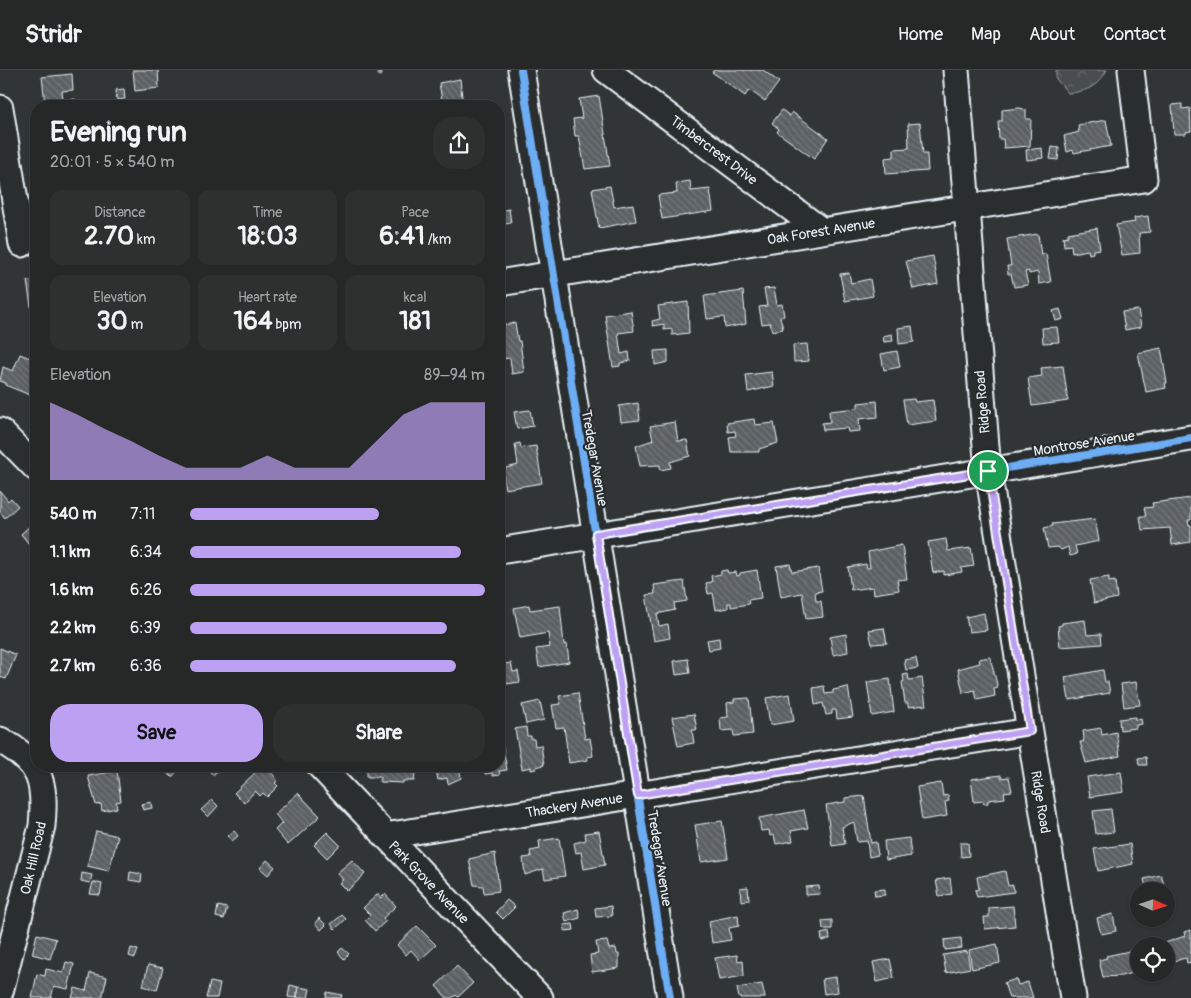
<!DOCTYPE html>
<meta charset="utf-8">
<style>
body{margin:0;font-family:Pangolin,sans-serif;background:#2e3030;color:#f1f3f6;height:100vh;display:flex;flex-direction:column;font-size:19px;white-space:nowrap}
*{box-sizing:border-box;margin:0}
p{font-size:16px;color:#a4a6a8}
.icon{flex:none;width:28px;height:28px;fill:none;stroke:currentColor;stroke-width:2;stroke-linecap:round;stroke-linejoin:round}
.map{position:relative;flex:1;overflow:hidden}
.sheet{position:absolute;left:30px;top:30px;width:475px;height:672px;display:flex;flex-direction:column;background:#262828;border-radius:20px;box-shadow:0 1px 4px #0004,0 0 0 1px #424445}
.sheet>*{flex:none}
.needle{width:32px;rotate:93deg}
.fabs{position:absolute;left:1130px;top:812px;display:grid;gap:10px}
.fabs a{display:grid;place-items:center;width:45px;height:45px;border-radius:50%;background:#262828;box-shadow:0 1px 4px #0004,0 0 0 1px #424445;font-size:25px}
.pin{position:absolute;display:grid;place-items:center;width:42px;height:42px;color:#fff;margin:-21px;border:2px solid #fff;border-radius:50%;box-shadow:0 1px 5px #0007}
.round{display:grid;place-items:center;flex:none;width:52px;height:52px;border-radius:20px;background:#2e3030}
.overview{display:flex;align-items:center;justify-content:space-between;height:85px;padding:0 20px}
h1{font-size:28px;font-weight:700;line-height:38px}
.figures{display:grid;grid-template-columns:repeat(3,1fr);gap:8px;height:85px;padding:5px 20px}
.figures div{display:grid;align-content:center;border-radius:12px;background:#2e3030;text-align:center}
.figures b{font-size:25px;font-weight:700}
.figures small{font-size:14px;font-weight:400}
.figures p{font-size:14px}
.chart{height:140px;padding:10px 20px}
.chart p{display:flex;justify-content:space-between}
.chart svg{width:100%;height:90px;margin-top:5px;fill:#bca0f2;opacity:.7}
.button{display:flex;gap:10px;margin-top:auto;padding:10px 20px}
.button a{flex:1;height:58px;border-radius:20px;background:#bca0f2;color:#111;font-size:20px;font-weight:700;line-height:58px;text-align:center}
.button a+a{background:#2e3030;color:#f1f3f6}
ul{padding:0 20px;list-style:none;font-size:16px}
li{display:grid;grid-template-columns:80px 60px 1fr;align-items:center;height:38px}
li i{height:12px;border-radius:6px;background:#bca0f2}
header{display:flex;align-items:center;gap:30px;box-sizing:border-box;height:70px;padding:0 25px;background:#262828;border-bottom:1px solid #424445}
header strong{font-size:24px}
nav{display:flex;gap:28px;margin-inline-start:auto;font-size:18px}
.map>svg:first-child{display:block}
.forest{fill:url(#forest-crowns);stroke:#989fa4}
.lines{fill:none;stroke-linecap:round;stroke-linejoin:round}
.stream{stroke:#9fa5aa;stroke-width:5}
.building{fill:url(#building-back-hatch);stroke:#e8f1f8}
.minor-casing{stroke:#e8f1f8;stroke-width:29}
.minor{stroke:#2a2d2e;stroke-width:25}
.cycleway-casing{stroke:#2a2d2e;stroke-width:11}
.cycleway{stroke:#6dadf4;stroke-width:8}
.route-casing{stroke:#fff;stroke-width:10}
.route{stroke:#bca0f2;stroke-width:6}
.labels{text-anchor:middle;stroke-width:4.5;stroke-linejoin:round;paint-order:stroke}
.street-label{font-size:14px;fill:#e8f1f8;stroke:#2a2d2e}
</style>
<header>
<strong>Stridr</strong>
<nav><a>Home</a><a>Map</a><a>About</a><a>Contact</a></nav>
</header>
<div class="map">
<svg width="1191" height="928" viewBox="0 0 1191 928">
<defs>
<pattern id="forest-crowns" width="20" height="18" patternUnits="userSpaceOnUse" patternTransform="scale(1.25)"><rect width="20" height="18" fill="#494d4f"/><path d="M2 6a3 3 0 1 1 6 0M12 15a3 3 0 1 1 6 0" fill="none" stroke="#636769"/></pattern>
<pattern id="building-back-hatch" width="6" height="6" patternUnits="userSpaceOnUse" patternTransform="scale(1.25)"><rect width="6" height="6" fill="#5c6063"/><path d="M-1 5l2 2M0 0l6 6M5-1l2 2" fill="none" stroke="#73777a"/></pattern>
</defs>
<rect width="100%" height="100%" fill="#323536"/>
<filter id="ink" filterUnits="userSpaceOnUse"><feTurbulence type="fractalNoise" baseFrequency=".02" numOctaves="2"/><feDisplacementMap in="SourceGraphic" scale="10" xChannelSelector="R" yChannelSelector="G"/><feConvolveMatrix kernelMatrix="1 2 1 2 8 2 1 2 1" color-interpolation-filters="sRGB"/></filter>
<g filter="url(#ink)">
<path class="forest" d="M 1056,0 L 1107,0 C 1098,16 1087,22 1068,23 L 1056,9 Z"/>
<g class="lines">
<path class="stream" d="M 379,0 L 380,4"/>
</g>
<path class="building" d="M 133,0 L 158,0 L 159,18 L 135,21 Z
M 714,0 L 763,0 L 779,12 L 765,31 L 749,20 L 745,26 L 712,2 Z
M 72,4 L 73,20 L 62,21 L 63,31 L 75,29 L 76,36 L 50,36 L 50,33 L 45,33 L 42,7 Z
M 460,9 L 463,36 L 443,36 L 439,13 Z
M 124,19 L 125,29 L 117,30 L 116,20 Z
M 599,26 L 610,96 L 585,99 L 579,66 L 575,66 L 573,49 L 582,48 L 579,29 Z
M 1182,34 L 1182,39 L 1190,38 L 1191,61 L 1186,62 L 1186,64 L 1174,64 L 1172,35 Z
M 1020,38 L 1026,40 L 1026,49 L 1031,49 L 1030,76 L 1004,78 L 1003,69 L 999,69 L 998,51 L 1002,51 L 1002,40 Z
M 782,40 L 790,46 L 792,42 L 828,68 L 814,89 L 777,62 L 779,59 L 772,53 Z
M 1106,50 L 1111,76 L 1074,83 L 1073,80 L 1067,82 L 1064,66 L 1079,62 L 1078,55 Z
M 920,53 L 923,84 L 927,84 L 928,101 L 886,104 L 885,88 L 894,87 L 894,79 L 909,78 L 908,54 Z
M 1052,77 L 1059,78 L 1058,90 L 1050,89 Z
M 1042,78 L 1043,88 L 1027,90 L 1026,80 Z
M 690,111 L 691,121 L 710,119 L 713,141 L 662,149 L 658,125 L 677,123 L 676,113 Z
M 610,116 L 614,137 L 633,134 L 636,151 L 599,158 L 592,119 Z
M 509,139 L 511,153 L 499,155 L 501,164 L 499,165 L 499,141 Z
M 1148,146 L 1150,162 L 1139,163 L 1140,183 L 1122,185 L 1116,155 L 1135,152 L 1134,148 Z
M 1097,158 L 1100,179 L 1093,180 L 1093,183 L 1089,184 L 1088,180 L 1072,183 L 1071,175 L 1064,176 L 1063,167 L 1068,166 L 1068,163 Z
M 1038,164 L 1041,185 L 1046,184 L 1051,212 L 1039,214 L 1038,202 L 1029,204 L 1029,201 L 1025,202 L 1028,215 L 1014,217 L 1011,204 L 1008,204 L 1007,196 L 1011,196 L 1007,169 Z
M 933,186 L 938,214 L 913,219 L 906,191 Z
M 849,203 L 851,213 L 870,209 L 873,226 L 845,231 L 840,204 Z
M 36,210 L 36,248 L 33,249 L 27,211 Z
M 774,218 L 777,235 L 782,234 L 784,246 L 780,247 L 783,259 L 772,261 L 770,253 L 762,254 L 759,237 L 767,236 L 764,219 Z
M 743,221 L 746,254 L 725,258 L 724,247 L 707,249 L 704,226 Z
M 688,232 L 689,263 L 672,265 L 672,259 L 664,260 L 664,254 L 653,256 L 652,251 L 660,249 L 658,236 Z
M 1060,239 L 1063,249 L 1056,251 L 1053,241 Z
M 1138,240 L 1141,257 L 1125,260 L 1122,242 Z
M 631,241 L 634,261 L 618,263 L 621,284 L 629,282 L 630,291 L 620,293 L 620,296 L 613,297 L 605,245 Z
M 515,253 L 518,271 L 520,271 L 524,302 L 512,304 L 510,288 L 501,289 L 499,256 Z
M 912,256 L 914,272 L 899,274 L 898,258 Z
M 1057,257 L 1059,272 L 1043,273 L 1042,258 Z
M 892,264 L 893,271 L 884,272 L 883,266 Z
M 807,274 L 809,291 L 794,292 L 793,275 Z
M 1161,278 L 1167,313 L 1165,313 L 1166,318 L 1146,322 L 1138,283 Z
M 668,280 L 668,292 L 655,295 L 654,281 Z
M 897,281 L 900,297 L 884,300 L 881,284 Z
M 20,284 L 35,290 L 31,300 L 36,302 L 36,305 L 30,325 L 5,315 L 6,313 L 0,311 L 3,297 L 13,301 Z
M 1063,296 L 1068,331 L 1032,336 L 1028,308 L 1042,306 L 1041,298 Z
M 772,302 L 774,316 L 748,322 L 746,305 Z
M 914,329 L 915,332 L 933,330 L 936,351 L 907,355 L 903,330 Z
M 877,331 L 878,347 L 859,349 L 860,361 L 848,362 L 847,358 L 823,360 L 822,353 L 830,352 L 829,341 L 858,338 L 858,333 Z
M 638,333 L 640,350 L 621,352 L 619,336 Z
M 530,340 L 533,356 L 517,359 L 514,342 Z
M 754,349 L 755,355 L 774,353 L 778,373 L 759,379 L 759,382 L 731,382 L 729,367 L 736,366 L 735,361 L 728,362 L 727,353 Z
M 675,352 L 678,371 L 687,370 L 690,386 L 670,392 L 671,398 L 660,400 L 660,395 L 640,396 L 636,376 L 653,370 L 650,356 Z
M 520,373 L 521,378 L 536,376 L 542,413 L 505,419 L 502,399 L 518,395 L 515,374 Z
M 0,421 L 8,431 L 11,428 L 18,436 L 5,448 L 0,442 Z
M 1191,428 L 1191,450 L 1188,450 L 1189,455 L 1191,455 L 1191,472 L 1172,475 L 1170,458 L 1142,460 L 1140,446 L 1146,446 L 1144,438 L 1153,437 L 1152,433 Z
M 1095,449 L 1099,471 L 1075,476 L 1077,484 L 1070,486 L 1068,477 L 1061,480 L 1058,477 L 1048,478 L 1044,458 L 1053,456 L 1052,454 Z
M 34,452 L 36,455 L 36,483 L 21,464 Z
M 946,469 L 948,481 L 971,478 L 974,496 L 961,498 L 962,502 L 944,505 L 944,501 L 933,503 L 928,472 Z
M 902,475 L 907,509 L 897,510 L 899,520 L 874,524 L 873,517 L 851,520 L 848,497 L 866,494 L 867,498 L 870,498 L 868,482 Z
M 790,494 L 792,502 L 818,498 L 822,521 L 815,522 L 816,531 L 821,531 L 823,547 L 806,549 L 802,523 L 781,527 L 776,496 Z
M 727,500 L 728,503 L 736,502 L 737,506 L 740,505 L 740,503 L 757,500 L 761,528 L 748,530 L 749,534 L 731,537 L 731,533 L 728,533 L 728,538 L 716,540 L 713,523 L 708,524 L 706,513 L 712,512 L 711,506 L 721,504 L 721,501 Z
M 1109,507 L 1109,512 L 1115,511 L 1117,528 L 1094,533 L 1090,510 Z
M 684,511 L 687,531 L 674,533 L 675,540 L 657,544 L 659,556 L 668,554 L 670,568 L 654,571 L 646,525 L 655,524 L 654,515 Z
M 529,535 L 530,540 L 560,536 L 564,575 L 567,574 L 569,592 L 539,597 L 536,579 L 550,577 L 548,563 L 520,568 L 514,538 Z
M 984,543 L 987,560 L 969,562 L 966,547 Z
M 1085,550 L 1087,565 L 1101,564 L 1102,574 L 1060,577 L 1058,556 L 1062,555 L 1062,553 Z
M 884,558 L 887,573 L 872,574 L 869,560 Z
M 846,564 L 848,582 L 833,585 L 830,567 Z
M 719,568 L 720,578 L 709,580 L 707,570 Z
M 0,578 L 16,585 L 6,609 L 0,607 Z
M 990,587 L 998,618 L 994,619 L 995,626 L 977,630 L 975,620 L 963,623 L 958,599 L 980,593 L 979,589 Z
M 916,588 L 918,598 L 906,600 L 904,590 Z
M 688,589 L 690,603 L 676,605 L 674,591 Z
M 511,593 L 513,602 L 518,601 L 520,612 L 499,615 L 499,595 Z
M 1103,600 L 1105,612 L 1108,612 L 1110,623 L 1069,630 L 1065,607 Z
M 908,604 L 909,610 L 922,608 L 926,635 L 908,637 L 908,633 L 905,633 L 902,612 L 904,611 L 903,605 Z
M 890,609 L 894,642 L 872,646 L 867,612 Z
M 1136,612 L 1140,635 L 1124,637 L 1121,614 Z
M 824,616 L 825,624 L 833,623 L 833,620 L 848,617 L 853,647 L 837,649 L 836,640 L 832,640 L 832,644 L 826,645 L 823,633 L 815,635 L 813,618 Z
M 578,623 L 585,669 L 590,668 L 593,686 L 587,687 L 588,690 L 569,693 L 564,657 L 556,658 L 552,635 L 561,634 L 559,626 Z
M 790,624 L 794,651 L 770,655 L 766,628 Z
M 749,628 L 753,664 L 734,666 L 733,660 L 721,661 L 720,648 L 728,647 L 727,633 L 734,632 L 734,629 Z
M 540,631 L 544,650 L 526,654 L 522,635 Z
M 694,644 L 697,660 L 692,660 L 694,673 L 678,676 L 672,647 Z
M 1135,647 L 1135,650 L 1141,649 L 1142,654 L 1136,655 L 1136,658 L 1120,660 L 1119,649 Z
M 526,657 L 527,666 L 531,666 L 531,669 L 534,669 L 535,676 L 541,675 L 544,695 L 536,697 L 536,699 L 531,700 L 531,697 L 522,699 L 515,659 Z
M 1101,658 L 1102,665 L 1116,662 L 1120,686 L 1086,693 L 1080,672 L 1083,672 L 1084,668 L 1083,661 Z
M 499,671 L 500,677 L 503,677 L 507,700 L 499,701 L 500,705 L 493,706 L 492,703 L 485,704 L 483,696 L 499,696 Z
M 1146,687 L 1147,695 L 1139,695 L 1138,688 Z
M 172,696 L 179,699 L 172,707 L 166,702 Z
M 205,696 L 223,696 L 213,705 Z
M 262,696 L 265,696 L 278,710 L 275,713 L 278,716 L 267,727 L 263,723 L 260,726 L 255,721 L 244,733 L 234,723 Z
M 367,696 L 416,696 L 414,711 L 403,711 L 403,713 L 380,712 L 380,707 L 367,707 Z
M 435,696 L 459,696 L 461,708 L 448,714 L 447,708 L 438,710 Z
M 117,701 L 121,731 L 116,732 L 117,738 L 102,741 L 101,734 L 96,735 L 88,706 Z
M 1121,702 L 1124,722 L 1090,727 L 1087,707 Z
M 1001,705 L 1001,708 L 1009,707 L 1012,721 L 1004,722 L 1005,728 L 988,730 L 988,733 L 984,734 L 983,731 L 974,732 L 971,709 Z
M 941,713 L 943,726 L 948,725 L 949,731 L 945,732 L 947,746 L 922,750 L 917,717 Z
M 298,723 L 320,746 L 288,775 L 275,760 L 282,753 L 275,744 Z
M 864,726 L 871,773 L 876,772 L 878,785 L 869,787 L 867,771 L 857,772 L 854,752 L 842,757 L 845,774 L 832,776 L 826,735 L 845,732 L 845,728 Z
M 212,730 L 218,736 L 208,747 L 201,740 Z
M 151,732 L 152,738 L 143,740 L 141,734 Z
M 1111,739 L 1114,762 L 1096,764 L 1093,741 Z
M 804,740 L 808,758 L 791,761 L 793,771 L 776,774 L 774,765 L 770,766 L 769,760 L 761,761 L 759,748 Z
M 722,751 L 728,788 L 701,792 L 695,755 Z
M 96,761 L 118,766 L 109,801 L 87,796 Z
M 234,761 L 238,766 L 232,771 L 228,766 Z
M 599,761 L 605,795 L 584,799 L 581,782 L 576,783 L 574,773 L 586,770 L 585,763 Z
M 327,762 L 340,775 L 327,788 L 314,775 Z
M 559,768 L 565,806 L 545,809 L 543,799 L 525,805 L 523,788 L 531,787 L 530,781 L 540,779 L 539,771 Z
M 909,768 L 911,786 L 886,790 L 884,771 Z
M 960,773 L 968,773 L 969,786 L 961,787 Z
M 1130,774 L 1133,794 L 1098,801 L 1094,779 Z
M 495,783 L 499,821 L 484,823 L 483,816 L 474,815 L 469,789 Z
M 267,790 L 275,797 L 268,805 L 260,798 Z
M 352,790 L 365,804 L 347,821 L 339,813 L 343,810 L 337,803 Z
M 1005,801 L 1008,816 L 1013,815 L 1014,822 L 977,827 L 975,820 L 979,819 L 977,807 Z
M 130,802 L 142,804 L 141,812 L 129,810 Z
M 82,803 L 92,805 L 90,813 L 81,811 Z
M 1161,805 L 1166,821 L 1147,821 L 1144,809 Z
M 950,808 L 952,824 L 939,826 L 936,810 Z
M 93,812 L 102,814 L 100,825 L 90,824 Z
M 819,816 L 820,824 L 806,825 L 806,817 Z
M 748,817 L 749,830 L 741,831 L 740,818 Z
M 885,819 L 885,825 L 875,826 L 874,820 Z
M 378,824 L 381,828 L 385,824 L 396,836 L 383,848 L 386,851 L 375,861 L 365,850 L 370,845 L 363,838 Z
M 507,830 L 515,837 L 503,849 L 496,842 Z
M 218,836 L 227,838 L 224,849 L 216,847 Z
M 611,836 L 612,846 L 596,847 L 595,838 Z
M 1013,836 L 1015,856 L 985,859 L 984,847 L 989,847 L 989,838 Z
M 578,839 L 580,848 L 566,852 L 564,843 Z
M 1113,844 L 1116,861 L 1101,864 L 1097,848 Z
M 342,845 L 346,849 L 335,859 L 331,854 Z
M 738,845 L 739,856 L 729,858 L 731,870 L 712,873 L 709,851 Z
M 319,848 L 326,855 L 321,860 L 315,853 Z
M 832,850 L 832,859 L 823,859 L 822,851 Z
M 573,854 L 574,860 L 565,861 L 564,855 Z
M 417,856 L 436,875 L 420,890 L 411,880 L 406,885 L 397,875 Z
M 1191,860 L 1191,892 L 1187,893 L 1186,888 L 1169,892 L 1165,873 L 1185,866 L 1184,862 Z
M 829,862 L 830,869 L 822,871 L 821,864 Z
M 37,864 L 56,869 L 50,889 L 32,884 Z
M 961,868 L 962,878 L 945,880 L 944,870 Z
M 607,871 L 609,879 L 616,878 L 617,884 L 619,884 L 619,898 L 592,902 L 590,885 L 598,884 L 596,872 Z
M 997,874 L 1000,893 L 972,899 L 969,880 Z
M 131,878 L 138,880 L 135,888 L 129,886 Z
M 342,878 L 349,884 L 344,889 L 338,882 Z
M 1134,880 L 1139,901 L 1121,906 L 1103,907 L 1099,890 L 1107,888 L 1106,886 Z
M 967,881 L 970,898 L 946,903 L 943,885 Z
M 737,885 L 738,891 L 743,890 L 744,906 L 719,910 L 715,888 Z
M 890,889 L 894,908 L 877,912 L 873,892 Z
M 66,892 L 74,894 L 68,919 L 54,916 L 51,928 L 32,928 L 37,904 L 45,906 L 46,899 L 63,903 Z
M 148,895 L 163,898 L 157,920 L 143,916 Z
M 457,896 L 473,913 L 458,927 L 456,925 L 452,928 L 447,928 L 436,916 Z
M 90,903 L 107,907 L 102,928 L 72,928 L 75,918 L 86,921 Z
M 836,907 L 838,922 L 824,924 L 822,909 Z
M 1016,909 L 1018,915 L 1028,912 L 1033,928 L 1009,928 L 1004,913 Z
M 210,912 L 220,914 L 217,928 L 206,928 Z
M 762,914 L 765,928 L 739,928 L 737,918 Z
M 290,915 L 298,917 L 296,928 L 288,927 Z
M 299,917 L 310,919 L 308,928 L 297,928 Z
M 327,922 L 342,925 L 341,928 L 326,928 Z"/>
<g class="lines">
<g class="minor-casing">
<path id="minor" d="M 521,0 C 568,310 620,619 670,928
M 606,0 L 822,161
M 956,0 L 988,401 L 1073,928
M 0,38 L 22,174
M 499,213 L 1144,109 L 1131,0
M 0,361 L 36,398
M 499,481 L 1191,368
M 0,670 C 41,693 46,711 42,756 L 0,922
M 320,696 L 540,928
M 385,766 L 1030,661"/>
</g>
<use href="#minor" class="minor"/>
<g class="cycleway-casing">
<path id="cycleway" d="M 521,0 C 568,310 620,619 670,928
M 596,465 L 1191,368"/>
</g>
<use href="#cycleway" class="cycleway"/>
</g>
</g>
<g class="lines" filter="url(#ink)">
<g class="route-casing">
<path id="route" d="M 988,401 L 1030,661 L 638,725 L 596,464 Z"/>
</g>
<use href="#route" class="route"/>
</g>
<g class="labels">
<g class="street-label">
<text transform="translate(714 80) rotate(37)" y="5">Timbercrest Drive</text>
<text transform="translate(821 161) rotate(-9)" y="5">Oak Forest Avenue</text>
<text transform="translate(982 332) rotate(-95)" y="5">Ridge Road</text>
<text transform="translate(1084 373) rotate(-9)" y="5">Montrose Avenue</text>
<text transform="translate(595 388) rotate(80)" y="5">Tredegar Avenue</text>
<text transform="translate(1041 732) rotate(81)" y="5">Ridge Road</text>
<text transform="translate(574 735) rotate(-9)" y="5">Thackery Avenue</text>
<text transform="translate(33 788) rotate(-77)" y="5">Oak Hill Road</text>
<text transform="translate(660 788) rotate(81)" y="5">Tredegar Avenue</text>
<text transform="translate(429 812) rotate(46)" y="5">Park Grove Avenue</text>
</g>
</g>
</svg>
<div class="fabs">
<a><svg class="needle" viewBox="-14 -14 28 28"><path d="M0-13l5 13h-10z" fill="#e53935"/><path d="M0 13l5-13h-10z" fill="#a4a6a8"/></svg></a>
<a><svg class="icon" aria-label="locate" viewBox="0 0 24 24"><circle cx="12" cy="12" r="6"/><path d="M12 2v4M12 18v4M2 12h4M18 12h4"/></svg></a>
</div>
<div class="pin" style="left:988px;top:401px;background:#1e9e55"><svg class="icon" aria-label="arrive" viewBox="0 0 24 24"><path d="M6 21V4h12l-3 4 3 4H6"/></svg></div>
<section class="sheet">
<div class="overview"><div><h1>Evening run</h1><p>20:01 · 5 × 540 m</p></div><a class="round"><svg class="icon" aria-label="share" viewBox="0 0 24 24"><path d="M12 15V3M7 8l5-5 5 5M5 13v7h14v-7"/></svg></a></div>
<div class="figures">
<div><p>Distance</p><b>2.70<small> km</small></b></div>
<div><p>Time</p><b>18:03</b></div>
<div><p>Pace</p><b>6:41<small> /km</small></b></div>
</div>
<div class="figures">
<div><p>Elevation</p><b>30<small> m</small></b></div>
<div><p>Heart rate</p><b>164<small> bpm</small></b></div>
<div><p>kcal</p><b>181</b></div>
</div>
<div class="chart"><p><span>Elevation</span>89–94 m</p>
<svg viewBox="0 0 160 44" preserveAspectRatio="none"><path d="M0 44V6L10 12L20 19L30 25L40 32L50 38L60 38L70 38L80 32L90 38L100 38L110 38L120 25L130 12L140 6L150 6L160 6V44z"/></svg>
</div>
<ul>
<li><b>540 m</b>7:11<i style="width:64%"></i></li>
<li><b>1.1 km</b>6:34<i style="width:92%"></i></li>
<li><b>1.6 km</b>6:26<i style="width:100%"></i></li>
<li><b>2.2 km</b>6:39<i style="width:87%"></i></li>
<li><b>2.7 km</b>6:36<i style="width:90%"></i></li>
</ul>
<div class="button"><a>Save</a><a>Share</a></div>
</section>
</div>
